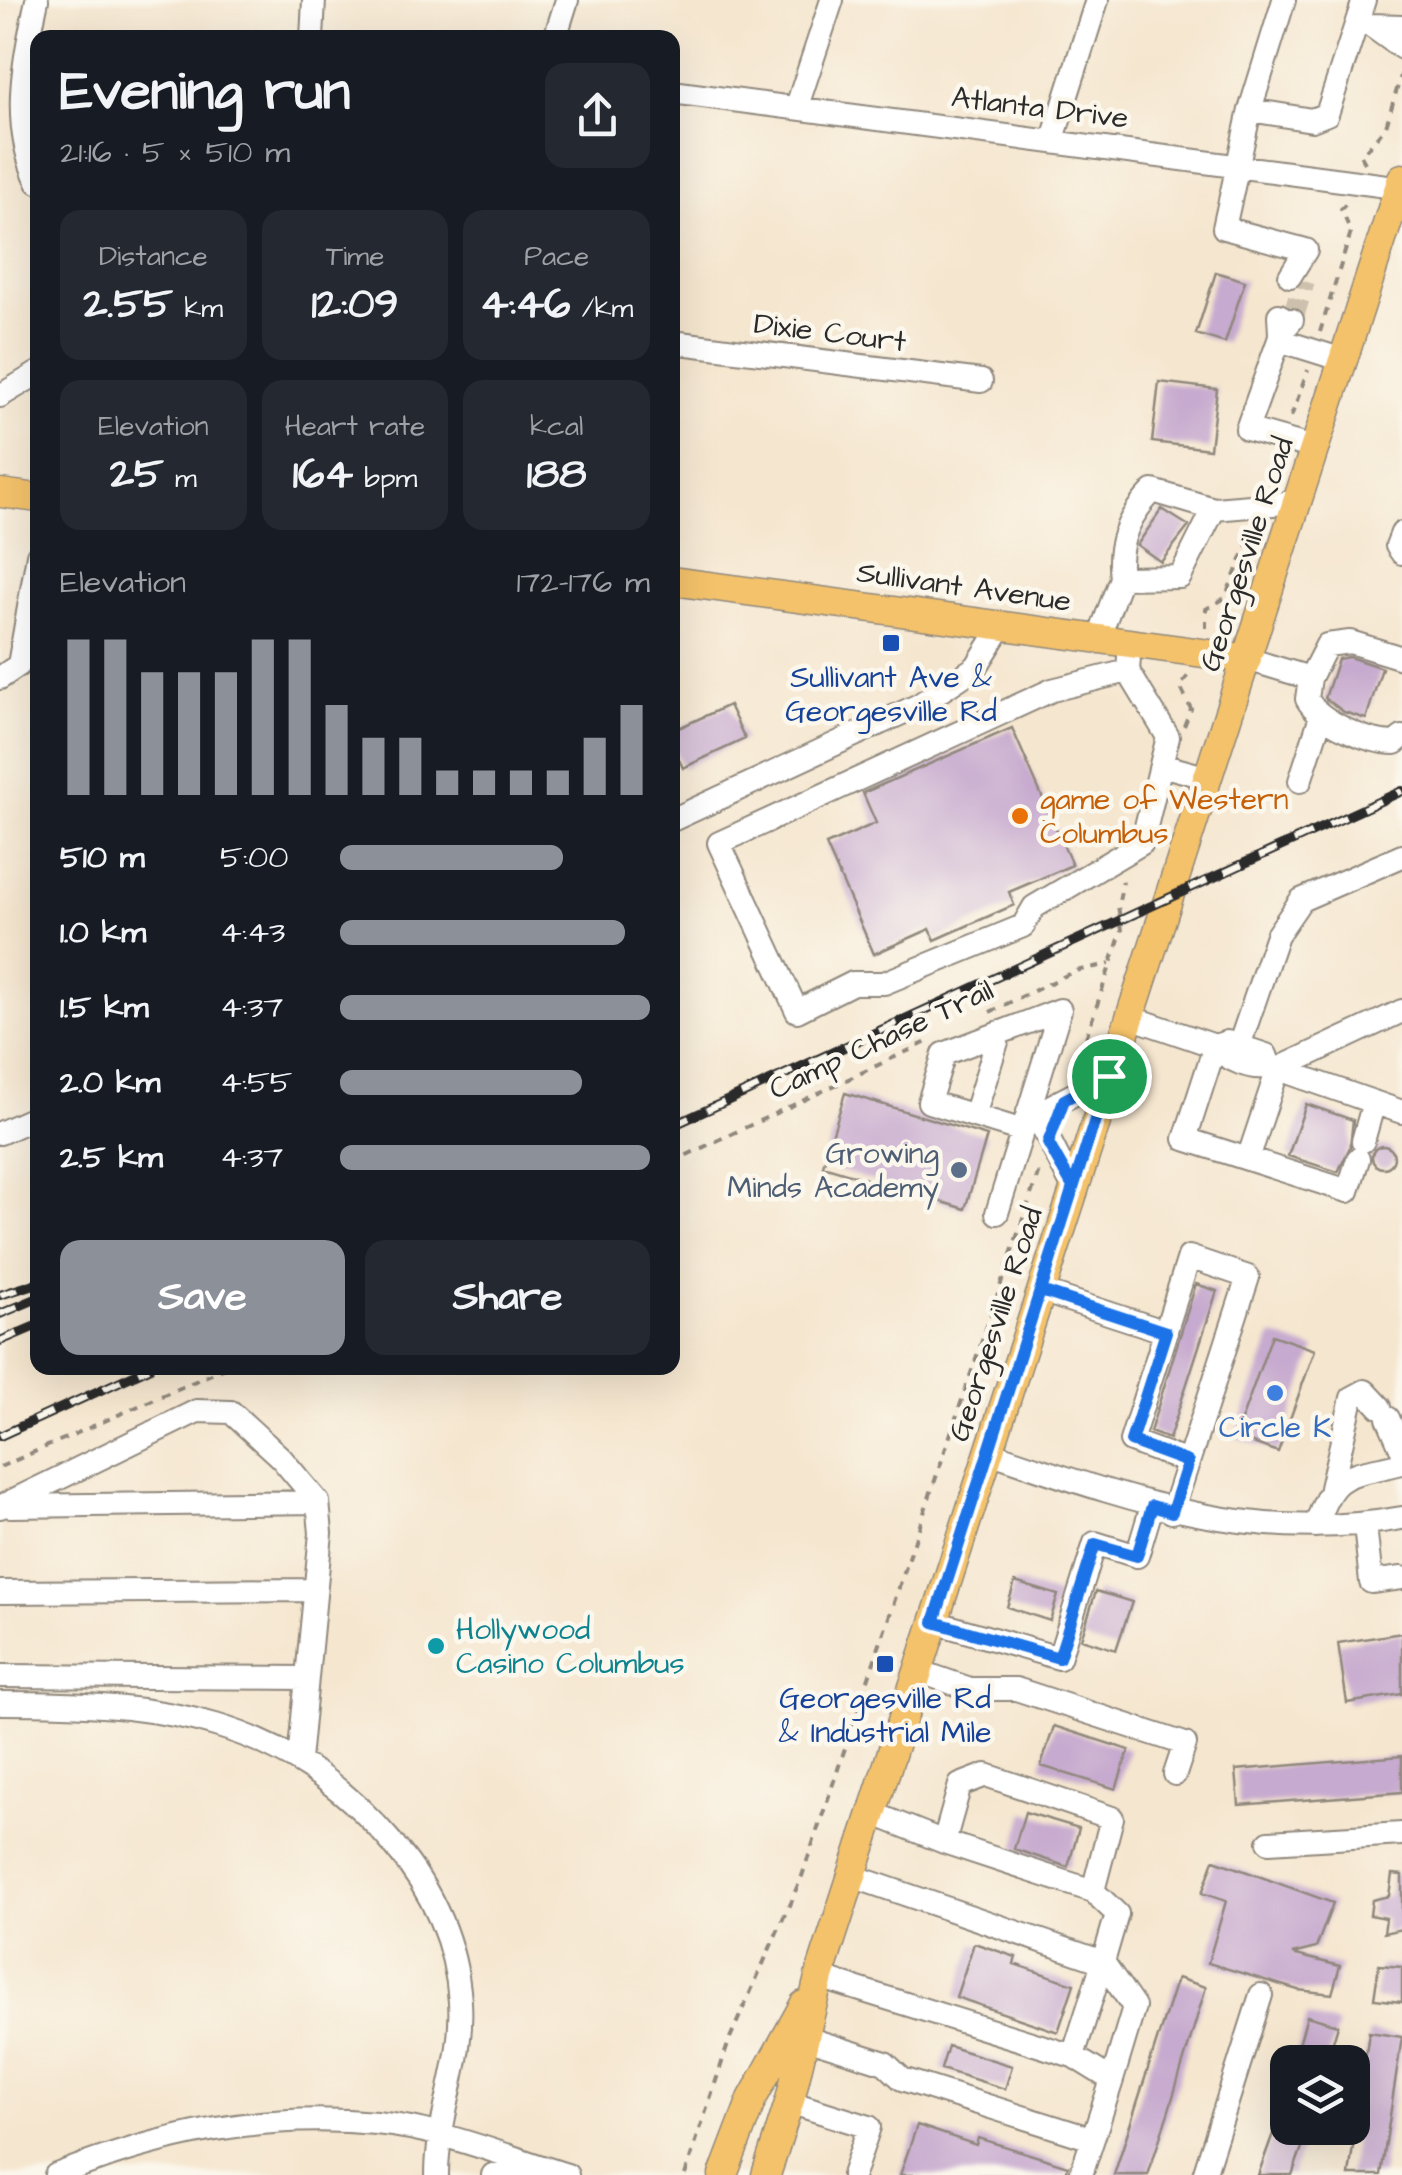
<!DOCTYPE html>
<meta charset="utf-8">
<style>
body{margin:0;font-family:"Architects Daughter",sans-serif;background:#242831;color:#f1f3f6;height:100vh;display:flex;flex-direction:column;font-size:38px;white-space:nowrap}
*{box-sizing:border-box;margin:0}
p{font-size:32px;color:#9ea1a6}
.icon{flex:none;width:55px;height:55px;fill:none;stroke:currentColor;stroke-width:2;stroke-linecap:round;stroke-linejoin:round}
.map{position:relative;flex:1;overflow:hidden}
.panel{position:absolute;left:30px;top:30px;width:650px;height:1345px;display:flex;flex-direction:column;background:#171b24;border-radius:20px;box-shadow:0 10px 40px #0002}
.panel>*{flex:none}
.fabs{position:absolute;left:1270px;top:2045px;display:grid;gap:20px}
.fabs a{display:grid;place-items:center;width:100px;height:100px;border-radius:20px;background:#171b24;box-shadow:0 10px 40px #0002;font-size:50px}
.pin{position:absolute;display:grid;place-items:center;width:85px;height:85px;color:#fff;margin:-42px;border:5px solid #fff;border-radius:50%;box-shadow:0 2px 10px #0007}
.round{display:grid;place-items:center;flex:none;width:105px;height:105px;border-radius:20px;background:#242831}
.overview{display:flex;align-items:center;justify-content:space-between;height:170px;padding:0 30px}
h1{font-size:55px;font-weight:700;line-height:75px}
.stats{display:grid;grid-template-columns:repeat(3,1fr);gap:15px;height:170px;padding:10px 30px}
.stats div{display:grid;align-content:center;border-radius:20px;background:#242831;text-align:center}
.stats b{font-size:42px;font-weight:700}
.stats small{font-size:28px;font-weight:400}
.stats p{font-size:28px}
.chart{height:280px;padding:20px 30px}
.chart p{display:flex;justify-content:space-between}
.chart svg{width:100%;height:180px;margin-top:10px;stroke:#8c9099;stroke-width:6}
.cta{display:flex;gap:20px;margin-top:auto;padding:20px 30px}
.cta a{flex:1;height:115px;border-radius:20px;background:#8c9099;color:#fff;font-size:40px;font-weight:700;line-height:115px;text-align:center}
.cta a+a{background:#242831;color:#f1f3f6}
ul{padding:0 30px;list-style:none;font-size:32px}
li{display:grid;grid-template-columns:160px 120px 1fr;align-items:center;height:75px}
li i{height:25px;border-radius:12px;background:#8c9099}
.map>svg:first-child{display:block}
.building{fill:#c7aacf}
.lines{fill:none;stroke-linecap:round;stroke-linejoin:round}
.minor-tunnel{stroke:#cdc1ae;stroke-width:22;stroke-dasharray:22 11;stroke-linecap:butt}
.minor-casing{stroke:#90887d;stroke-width:26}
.major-casing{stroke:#90887d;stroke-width:31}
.path{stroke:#90887d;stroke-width:4;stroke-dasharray:8 8;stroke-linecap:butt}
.minor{stroke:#fff;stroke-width:22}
.major{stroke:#f4c26a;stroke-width:28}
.rail-casing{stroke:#2b2b2b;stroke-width:10}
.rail{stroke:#fbf7ec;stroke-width:6;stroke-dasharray:19;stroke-linecap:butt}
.route-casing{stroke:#fff;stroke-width:20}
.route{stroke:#1a73e8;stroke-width:12}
.transit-dot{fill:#1a4fb4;stroke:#fbf7ec;stroke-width:4}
.food-dot{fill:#e8710a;stroke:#fbf7ec;stroke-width:4}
.service-dot{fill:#5c6f8a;stroke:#fbf7ec;stroke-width:4}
.shop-dot{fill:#3f7fe0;stroke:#fbf7ec;stroke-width:4}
.culture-dot{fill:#0f9aa8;stroke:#fbf7ec;stroke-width:4}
.labels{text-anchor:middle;stroke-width:9;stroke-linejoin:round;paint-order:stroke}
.street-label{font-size:30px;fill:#2b2b2b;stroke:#fbf7ec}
.transit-label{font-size:30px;fill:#164399;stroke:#fbf7ec}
.food-label{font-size:30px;fill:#c56008;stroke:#fbf7ec;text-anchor:start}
.service-label{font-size:30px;fill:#4e5e75;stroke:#fbf7ec;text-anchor:end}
.shop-label{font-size:30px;fill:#366cbe;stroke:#fbf7ec}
.culture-label{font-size:30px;fill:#0d838f;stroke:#fbf7ec;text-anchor:start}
</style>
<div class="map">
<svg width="1402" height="2175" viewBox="0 0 1402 2175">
<rect width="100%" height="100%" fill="#fbf7ec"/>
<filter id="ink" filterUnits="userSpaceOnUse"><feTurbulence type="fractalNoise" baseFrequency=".01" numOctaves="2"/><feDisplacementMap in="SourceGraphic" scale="20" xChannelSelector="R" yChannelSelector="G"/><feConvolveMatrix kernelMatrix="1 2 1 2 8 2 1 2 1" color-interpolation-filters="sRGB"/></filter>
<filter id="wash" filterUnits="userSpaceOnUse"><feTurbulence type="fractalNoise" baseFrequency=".0048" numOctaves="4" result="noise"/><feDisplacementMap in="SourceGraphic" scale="40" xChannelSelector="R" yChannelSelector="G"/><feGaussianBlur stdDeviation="2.25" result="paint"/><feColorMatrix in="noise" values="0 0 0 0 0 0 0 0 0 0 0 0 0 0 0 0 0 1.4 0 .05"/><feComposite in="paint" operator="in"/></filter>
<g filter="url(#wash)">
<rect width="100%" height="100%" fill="#f5e6cf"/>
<g id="blocks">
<path class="building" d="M 1216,272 L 1245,281 L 1225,343 L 1196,334 Z
M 1159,382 L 1217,389 L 1210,449 L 1152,442 Z
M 1162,509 L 1189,526 L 1161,562 L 1137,545 Z
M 1349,657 L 1382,668 L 1366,719 L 1344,712 L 1325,698 L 1338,659 Z
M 729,705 L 745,739 L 683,768 L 672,745 L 672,731 Z
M 1012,728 L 1072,865 L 1009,892 L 1014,905 L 935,940 L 930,929 L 874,954 L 826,845 L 876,823 L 863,793 Z
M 845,1093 L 987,1136 L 965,1209 L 823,1166 Z
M 1306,1104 L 1353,1120 L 1350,1147 L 1338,1172 L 1288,1156 Z
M1372 1157a11 11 0 1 1 22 0a11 11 0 1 1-22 0Z
M 1196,1284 L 1217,1291 L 1169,1439 L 1150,1432 Z
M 1272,1335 L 1315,1350 L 1278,1452 L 1235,1437 Z
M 1015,1582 L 1058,1595 L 1050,1621 L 1007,1607 Z
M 1096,1591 L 1132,1602 L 1116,1650 L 1081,1639 Z
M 1402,1633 L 1402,1694 L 1347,1703 L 1338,1643 Z
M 1054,1726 L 1129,1750 L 1116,1789 L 1041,1766 Z
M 1402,1756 L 1402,1792 L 1239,1805 L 1236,1770 Z
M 1025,1812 L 1079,1828 L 1068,1867 L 1014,1849 Z
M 1214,1860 L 1333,1903 L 1316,1948 L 1292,1954 L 1340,1966 L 1332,1994 L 1298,1990 L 1208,1963 L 1226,1901 L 1202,1893 Z
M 1392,1874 L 1402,1875 L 1402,1929 L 1384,1933 L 1386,1918 L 1370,1915 L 1372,1900 L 1389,1896 Z
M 974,1943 L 1016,1957 L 1014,1964 L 1074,1984 L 1058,2032 L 956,1997 Z
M 1379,1965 L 1402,1967 L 1402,2002 L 1374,1999 Z
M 1177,1978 L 1206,1987 L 1169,2110 L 1148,2175 L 1114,2175 Z
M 1307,2016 L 1338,2025 L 1327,2062 L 1294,2062 Z
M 1369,2032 L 1402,2037 L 1381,2175 L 1349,2175 Z
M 948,2046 L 1012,2066 L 1005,2089 L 941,2069 Z
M 917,2125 L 976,2145 L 978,2138 L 1068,2166 L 1066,2175 L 900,2175 Z
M 1275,2128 L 1309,2128 L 1292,2175 L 1258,2175 Z"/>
</g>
</g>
<g filter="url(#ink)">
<use href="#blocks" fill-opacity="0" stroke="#90887d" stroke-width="2.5"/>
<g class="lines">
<path class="minor-tunnel" d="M 1292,320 L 1304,281"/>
<g class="minor-casing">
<path id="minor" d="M 37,0 C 24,61 10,124 38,182
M 1284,0 L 1250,110 L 1224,228 L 1306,250 L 1290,276
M 1402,26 L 1370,25 L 1402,48
M 312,38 L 314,0
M 555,38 L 567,0
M 672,92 L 1402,188
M 797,106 L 832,0
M 1250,110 L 1312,120 L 1327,114 L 1364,0
M 1053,139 L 1097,0
M 1279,315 L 1280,334 L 1292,320
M 1280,334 L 1279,340 L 1343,360
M 1279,340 L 1247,429 L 1314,448
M 672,342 L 981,381
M 0,396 L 38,373
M 1214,509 L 1180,577 L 1121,578 C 1116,544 1129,515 1153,491 L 1214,509 L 1297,502
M 1402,533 L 1397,546 L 1402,553
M 1099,637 L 1121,578
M 1130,642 L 1128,671 L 1052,690 L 719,843 L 797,1011 L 853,983 L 884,983 L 1023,926 L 1034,907 L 1142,843 L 1161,765 L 1209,778
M 1402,658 L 1350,642 L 1327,645 L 1310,678 L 1307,699 C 1320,722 1368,743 1395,743 L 1402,737
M 1247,659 L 1310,678
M 1128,671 L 1168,737 L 1161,765
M 0,678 L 19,665 L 38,555
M 1300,781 L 1321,716
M 672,820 L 919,705 L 976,667 L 1003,624
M 1130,1017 L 1215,1046 L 1185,1139 L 1348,1191 L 1358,1159
M 1239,1046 L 1277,935 L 1301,900 L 1402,856
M 1270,1066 L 1266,1055 L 1227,1042 L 1215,1046 C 1226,1060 1253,1071 1270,1066 L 1402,1112
M 1028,1112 L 1036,1114 L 1109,1076
M 1036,1114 L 1073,1187
M 974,1116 L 1000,1032
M 0,1133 L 38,1116
M 1363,1141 L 1374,1102
M 1248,1159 L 1278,1069 L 1402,1011
M 997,1213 L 1060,1010 L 944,1054 L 929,1102 L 1023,1131
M 1041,1291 L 1166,1332
M 1388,1418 L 1402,1450
M 989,1452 C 1128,1499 1252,1545 1402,1518
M 1331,1488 L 1352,1398 L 1365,1391 L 1380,1407
M 11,1506 L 318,1502
M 0,1507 L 197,1411 L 231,1412 L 281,1458 L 318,1502 L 321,1533 L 299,1760
M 1172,1512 L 1248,1277 L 1189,1257 L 1131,1441 L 1188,1462
M 1365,1525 L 1371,1582 L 1402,1578
M 1316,1526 C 1334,1468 1348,1477 1402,1463
M 0,1592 L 315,1590
M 934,1622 L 1059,1658 L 1095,1543 L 1137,1556 L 1152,1506
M 918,1671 L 970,1689 L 1016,1689 L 1185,1744 L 1175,1774
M 0,1676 L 307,1678
M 0,1703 C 160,1703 284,1715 393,1844 C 432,1890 456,1941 460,2002 C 464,2062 437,2116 437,2175
M 872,1813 L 944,1842 L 960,1785 L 986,1775 L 1112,1818 L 1093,1891 L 944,1842
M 1269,1842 L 1402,1834
M 1093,1891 L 1117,1914 L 1103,1962 L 1134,2007 L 1112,2080
M 819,1977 L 1073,2056 L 1103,1962 L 852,1876
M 806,2038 L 885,2063 L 902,2079 L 1092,2139
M 1073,2056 L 1112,2080 L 1081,2175
M 789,2102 L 869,2127 L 853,2175
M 56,2175 C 162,2134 262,2112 376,2123 C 441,2129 505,2156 567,2175
M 493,2175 L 534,2171
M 1204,2175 L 1261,1995"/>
</g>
<g class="major-casing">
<path id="major" d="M 0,493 L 38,498
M 672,581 L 1247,659
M 723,2175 L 752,2099 L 804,2005
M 766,2175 L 790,2100 L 819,1977 L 1402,178"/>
</g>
<path class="path" d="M 1365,163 L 1361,156 L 1386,126 L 1402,72
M 1320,332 L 1351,232 L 1341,209 L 1348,202
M 1291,417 L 1308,370
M 1269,484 L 1277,459
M 1206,628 L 1206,609 L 1225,598 L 1255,526
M 1184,726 L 1191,709 L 1180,686 L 1189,675
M 990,1012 L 1075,971 L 1110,964
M 1076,1068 L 1122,930 L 1118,906 L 1123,881
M 672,1162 L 927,1042
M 0,1467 L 225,1368
M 685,2175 L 730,2038 L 802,1876 L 1039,1171"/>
<use href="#minor" class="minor"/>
<use href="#major" class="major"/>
<g class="rail-casing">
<path id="rail" d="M 672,1126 L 1402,791
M 0,1295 L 38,1283
M 0,1314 L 38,1298
M 0,1341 L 38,1325
M 0,1436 L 149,1368"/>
</g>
<use href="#rail" class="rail"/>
</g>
</g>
<g class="lines" filter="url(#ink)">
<g class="route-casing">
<path id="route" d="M 1109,1076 L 934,1622 L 1059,1658 L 1095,1544 L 1137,1556 L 1152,1506 L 1172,1512 L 1188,1462 L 1131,1441 L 1166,1332 L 1041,1291 L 1073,1187 L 1048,1143 L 1064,1100 L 1109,1076"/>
</g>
<use href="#route" class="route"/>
</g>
<g class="transit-dot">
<rect x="881" y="633" width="20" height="20" rx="5"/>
<rect x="875" y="1654" width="20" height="20" rx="5"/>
</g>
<circle class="food-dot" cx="1020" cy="816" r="10"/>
<circle class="service-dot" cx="959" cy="1170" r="10"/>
<circle class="shop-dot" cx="1275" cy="1393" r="10"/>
<circle class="culture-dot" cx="436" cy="1646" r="10"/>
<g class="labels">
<g class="street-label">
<text transform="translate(1040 107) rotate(7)" y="10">Atlanta Drive</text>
<text transform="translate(830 332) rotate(7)" y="10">Dixie Court</text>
<text transform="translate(1246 554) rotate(-72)" y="10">Georgesville Road</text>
<text transform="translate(964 586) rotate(8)" y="10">Sullivant Avenue</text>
<text transform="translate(881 1039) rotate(-25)" y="10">Camp Chase Trail</text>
<text transform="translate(995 1324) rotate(-72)" y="10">Georgesville Road</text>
</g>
<g class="transit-label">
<text x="891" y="687">Sullivant Ave &amp;<tspan x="891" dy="34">Georgesville Rd</tspan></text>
<text x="885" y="1708">Georgesville Rd<tspan x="885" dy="34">&amp; Industrial Mile</tspan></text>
</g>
<g class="food-label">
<text x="1040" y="809">game of Western<tspan x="1040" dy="34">Columbus</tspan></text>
</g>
<g class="service-label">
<text x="939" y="1163">Growing<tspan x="939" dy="34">Minds Academy</tspan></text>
</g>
<g class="shop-label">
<text x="1275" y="1437">Circle K</text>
</g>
<g class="culture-label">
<text x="456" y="1639">Hollywood<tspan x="456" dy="34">Casino Columbus</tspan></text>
</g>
</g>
</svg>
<div class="fabs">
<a><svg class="icon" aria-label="layers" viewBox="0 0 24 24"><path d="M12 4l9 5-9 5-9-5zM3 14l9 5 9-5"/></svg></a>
</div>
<div class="pin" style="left:1109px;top:1076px;background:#1e9e55"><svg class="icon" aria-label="arrive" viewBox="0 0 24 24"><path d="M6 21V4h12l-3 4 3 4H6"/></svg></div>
<section class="panel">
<div class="overview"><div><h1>Evening run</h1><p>21:16 · 5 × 510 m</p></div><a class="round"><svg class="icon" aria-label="share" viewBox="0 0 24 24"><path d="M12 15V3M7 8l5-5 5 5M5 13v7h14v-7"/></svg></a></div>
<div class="stats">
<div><p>Distance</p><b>2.55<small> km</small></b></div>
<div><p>Time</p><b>12:09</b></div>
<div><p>Pace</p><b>4:46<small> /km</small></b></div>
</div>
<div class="stats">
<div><p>Elevation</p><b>25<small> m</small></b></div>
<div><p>Heart rate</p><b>164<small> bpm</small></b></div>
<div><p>kcal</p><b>188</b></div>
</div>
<div class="chart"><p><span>Elevation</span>172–176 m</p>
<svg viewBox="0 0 160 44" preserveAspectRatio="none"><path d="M5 44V6M15 44V6M25 44V14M35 44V14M45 44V14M55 44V6M65 44V6M75 44V22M85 44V30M95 44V30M105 44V38M115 44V38M125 44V38M135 44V38M145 44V30M155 44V22"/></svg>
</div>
<ul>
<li><b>510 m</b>5:00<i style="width:72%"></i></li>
<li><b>1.0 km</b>4:43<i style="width:92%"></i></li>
<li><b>1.5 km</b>4:37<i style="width:100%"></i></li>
<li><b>2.0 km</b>4:55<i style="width:78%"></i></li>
<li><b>2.5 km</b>4:37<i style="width:100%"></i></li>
</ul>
<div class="cta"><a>Save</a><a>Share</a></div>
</section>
</div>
